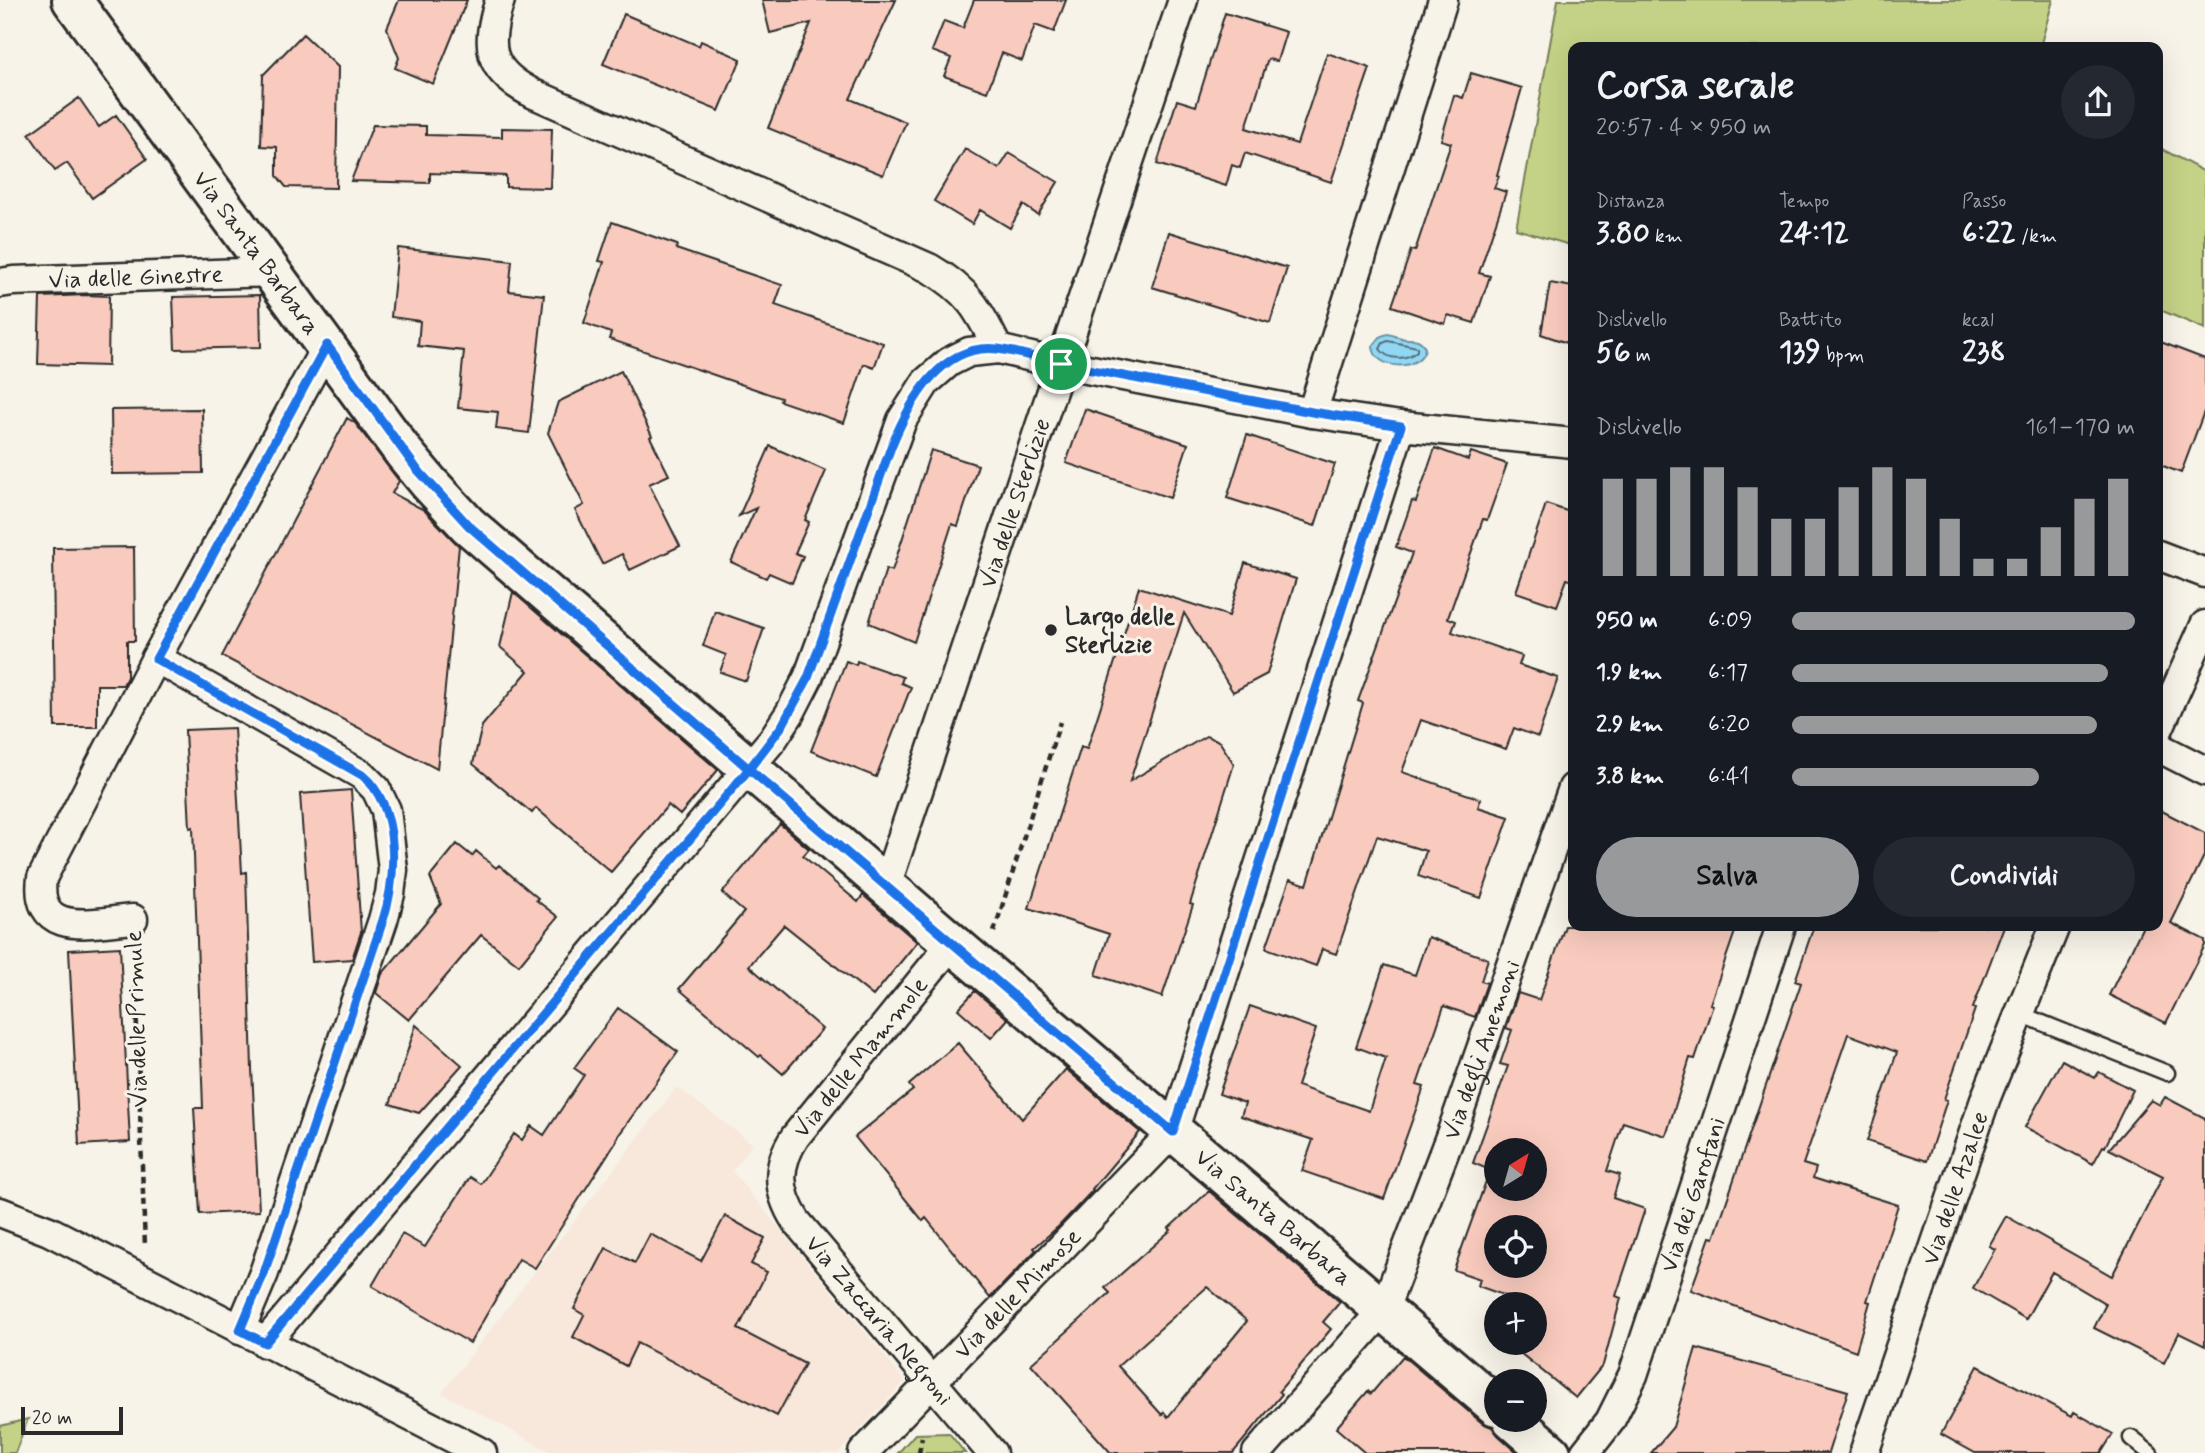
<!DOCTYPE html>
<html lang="it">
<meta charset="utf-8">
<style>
body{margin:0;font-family:Mynerve,sans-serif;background:#242831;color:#f1f3f6;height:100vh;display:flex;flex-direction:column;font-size:26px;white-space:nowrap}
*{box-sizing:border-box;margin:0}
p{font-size:23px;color:#9ea1a6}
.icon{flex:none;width:38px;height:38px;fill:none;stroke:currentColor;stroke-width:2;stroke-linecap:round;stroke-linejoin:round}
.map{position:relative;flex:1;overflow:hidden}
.panel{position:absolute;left:1568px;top:42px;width:595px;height:889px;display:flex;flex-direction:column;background:#171b24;border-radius:14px;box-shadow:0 7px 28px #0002}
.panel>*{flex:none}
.needle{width:46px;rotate:37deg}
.controls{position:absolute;left:1484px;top:1138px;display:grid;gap:14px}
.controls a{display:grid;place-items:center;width:63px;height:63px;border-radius:50%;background:#171b24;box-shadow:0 7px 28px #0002;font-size:35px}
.scale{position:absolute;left:21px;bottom:18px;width:102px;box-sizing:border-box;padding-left:7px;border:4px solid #2b2b2b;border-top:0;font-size:19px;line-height:24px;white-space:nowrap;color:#2b2b2b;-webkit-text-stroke:5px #f7f3e8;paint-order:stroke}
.pin{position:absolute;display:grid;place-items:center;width:60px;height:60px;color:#fff;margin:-30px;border:4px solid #fff;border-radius:50%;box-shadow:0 2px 7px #0007}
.round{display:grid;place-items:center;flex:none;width:74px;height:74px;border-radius:37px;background:#242831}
.head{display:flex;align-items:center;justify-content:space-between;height:119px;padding:0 28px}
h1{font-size:38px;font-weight:800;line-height:52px}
.stats{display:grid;grid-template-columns:repeat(3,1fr);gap:10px;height:119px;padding:7px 28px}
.stats div{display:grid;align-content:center}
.stats b{font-size:30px;font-weight:800}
.stats small{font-size:19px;font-weight:400}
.stats p{font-size:19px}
.chart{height:196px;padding:14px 28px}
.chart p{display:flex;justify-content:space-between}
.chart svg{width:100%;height:126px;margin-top:7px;stroke:#98999b;stroke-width:6}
.primary-button{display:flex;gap:14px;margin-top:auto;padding:14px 28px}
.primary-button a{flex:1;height:80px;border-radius:42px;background:#98999b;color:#111;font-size:28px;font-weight:800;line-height:80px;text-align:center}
.primary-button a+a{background:#242831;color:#f1f3f6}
ul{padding:0 28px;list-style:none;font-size:23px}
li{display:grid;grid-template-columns:112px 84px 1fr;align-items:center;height:52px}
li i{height:18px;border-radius:9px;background:#98999b}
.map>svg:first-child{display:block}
.built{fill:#f8e7db}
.green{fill:#c3d286;stroke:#777e58;stroke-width:2}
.water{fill:#91d7f3;stroke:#6892a3;stroke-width:2}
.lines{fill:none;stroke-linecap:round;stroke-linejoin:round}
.shore{stroke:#54707b;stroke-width:2}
.building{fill:#f9cbbe;stroke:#2b2b2b;stroke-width:2;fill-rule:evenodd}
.lane-casing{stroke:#2b2b2b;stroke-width:19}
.street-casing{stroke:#2b2b2b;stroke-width:33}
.secondary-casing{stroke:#2b2b2b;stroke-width:44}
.path{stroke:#2b2b2b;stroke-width:4.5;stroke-dasharray:7 5;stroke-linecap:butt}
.lane{stroke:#f7f3e8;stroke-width:14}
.street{stroke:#f7f3e8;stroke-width:28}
.secondary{stroke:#f7f3e8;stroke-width:38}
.route-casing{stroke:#fff;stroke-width:14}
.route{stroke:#1a73e8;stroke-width:9}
.poi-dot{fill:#2b2b2b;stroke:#f7f3e8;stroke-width:2.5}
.labels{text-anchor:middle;stroke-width:6;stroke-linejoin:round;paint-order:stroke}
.street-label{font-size:24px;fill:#2b2b2b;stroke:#f7f3e8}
.poi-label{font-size:24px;font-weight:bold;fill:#2b2b2b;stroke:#f7f3e8;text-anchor:start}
</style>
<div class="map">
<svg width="2205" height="1453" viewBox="0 0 2205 1453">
<rect width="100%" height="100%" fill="#f7f3e8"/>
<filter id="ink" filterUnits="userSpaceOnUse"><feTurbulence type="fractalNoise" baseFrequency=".0143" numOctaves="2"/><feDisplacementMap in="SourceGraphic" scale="14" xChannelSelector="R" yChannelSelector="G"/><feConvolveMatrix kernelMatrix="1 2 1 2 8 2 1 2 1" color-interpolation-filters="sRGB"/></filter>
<g filter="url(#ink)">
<path class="built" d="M 677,1087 L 753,1144 L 732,1171 L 905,1381 L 838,1453 L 553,1453 L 442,1393 Z"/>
<path class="green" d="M 1558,0 L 2053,0 L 2040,47 L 1573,47 L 1573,246 L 1516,229 Z
M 2158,147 L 2205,172 L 2205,329 L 2158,309 Z
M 28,1419 L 15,1453 L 0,1453 L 0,1426 Z
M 949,1433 L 965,1453 L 898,1453 L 915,1434 Z"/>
<path class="water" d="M 1388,334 C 1394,335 1399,338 1405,339 C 1415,339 1420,338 1425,348 C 1421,372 1374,371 1373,346 L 1381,336 Z"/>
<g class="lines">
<path class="shore" d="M 1388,341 L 1417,347 L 1417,351 C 1407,360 1388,361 1380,349 L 1383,343 Z"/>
</g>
<path class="building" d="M 399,0 L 467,0 L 433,84 L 395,68 L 399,58 L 387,28 Z
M 762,0 L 896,0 L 850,99 L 906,122 L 883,175 L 768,128 L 811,23 L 770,33 Z
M 974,0 L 1066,0 L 1054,32 L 1035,25 L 1022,61 L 1002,53 L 987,92 L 944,76 L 951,58 L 932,51 L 944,21 L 963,28 Z
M 1225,13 L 1286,32 L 1277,61 L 1268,59 L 1246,128 L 1297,144 L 1327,53 L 1370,68 L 1331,182 L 1245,153 L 1240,168 L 1232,165 L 1226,186 L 1157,164 L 1177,100 L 1196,106 Z
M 624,14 L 699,46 L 701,41 L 741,59 L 719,111 L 603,64 Z
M 303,34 L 338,67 L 336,188 L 286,187 L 277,176 L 277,147 L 261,146 L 263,75 Z
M 1471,73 L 1522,88 L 1497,175 L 1499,176 L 1494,188 L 1506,192 L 1479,273 L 1490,276 L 1474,323 L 1448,315 L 1445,324 L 1392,306 L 1411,250 L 1415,251 L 1451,143 L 1441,140 L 1454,95 L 1463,98 Z
M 79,98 L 99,127 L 116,115 L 147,159 L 92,198 L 67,163 L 55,171 L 29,134 Z
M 373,125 L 426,126 L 426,135 L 502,137 L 502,128 L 552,129 L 550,188 L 506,187 L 506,176 L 430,173 L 430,183 L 351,181 Z
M 965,149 L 999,169 L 1009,153 L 1058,182 L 1038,215 L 1023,205 L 1010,228 L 980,210 L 972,224 L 934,201 Z
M 612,222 L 677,245 L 676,249 L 782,285 L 775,305 L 883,343 L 874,368 L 864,364 L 844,423 L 780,401 L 781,398 L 609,339 L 611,333 L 584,323 L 604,262 L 599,261 Z
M 1169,232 L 1287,268 L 1270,323 L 1152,287 Z
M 398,248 L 512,261 L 509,291 L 544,295 L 529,433 L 496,429 L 498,412 L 458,408 L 464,351 L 418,346 L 420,321 L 391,317 Z
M 1550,283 L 1573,287 L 1573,345 L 1541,334 Z
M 86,295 L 109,296 L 108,366 L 38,364 L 40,297 Z
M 260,295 L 261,347 L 175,349 L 173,297 Z
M 2158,341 L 2205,359 L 2205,409 L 2181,473 L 2158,464 Z
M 621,371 L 652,436 L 650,437 L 669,475 L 649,484 L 680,546 L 630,570 L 622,554 L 602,564 L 575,510 L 584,505 L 548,433 L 558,402 Z
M 202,409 L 203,473 L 112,474 L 111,410 Z
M 1085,409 L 1188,444 L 1170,498 L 1066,463 Z
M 347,418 L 355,423 L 399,481 L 392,493 L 424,510 L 459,546 L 437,769 L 222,656 Z
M 1247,435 L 1335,464 L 1315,526 L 1227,498 Z
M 770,446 L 826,471 L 805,520 L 809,522 L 795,553 L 803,556 L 792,583 L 769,573 L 766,578 L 731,562 L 756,508 L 739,516 Z
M 1435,448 L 1468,460 L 1471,452 L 1507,464 L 1487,520 L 1483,519 L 1448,618 L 1456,621 L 1452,632 L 1522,656 L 1519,665 L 1558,678 L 1538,737 L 1514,728 L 1506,749 L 1421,720 L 1402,772 L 1481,799 L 1478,807 L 1509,817 L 1481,898 L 1418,876 L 1426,851 L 1377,836 L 1336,954 L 1322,949 L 1316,966 L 1266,948 L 1290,879 L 1307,885 L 1363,703 L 1358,701 L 1412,553 L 1396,547 L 1412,501 L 1416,502 Z
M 931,450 L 978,465 L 958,526 L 952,524 L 914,642 L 869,623 L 886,569 L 892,571 Z
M 1546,504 L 1573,513 L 1573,581 L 1567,579 L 1557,606 L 1516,592 Z
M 134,547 L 135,641 L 127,641 L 127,677 L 123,685 L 97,685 L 97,727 L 55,727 L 53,548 Z
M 1245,563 L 1296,579 L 1267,674 L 1233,692 L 1184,613 L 1130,781 L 1206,736 L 1219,741 L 1234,764 L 1190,904 L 1193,905 L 1162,997 L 1096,975 L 1109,934 L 1029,908 L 1081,747 L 1087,749 L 1139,587 L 1229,616 Z
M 513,592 L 718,770 L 680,815 L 668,805 L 611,872 L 536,808 L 532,813 L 473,764 L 482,726 L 528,671 L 500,647 Z
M 715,611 L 764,628 L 746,681 L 720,672 L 726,655 L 703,646 Z
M 846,661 L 856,665 L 857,661 L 903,677 L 901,683 L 911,687 L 876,777 L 811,751 Z
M 234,728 L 242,873 L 246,872 L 252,1069 L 259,1211 L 200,1214 L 194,1108 L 203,1108 L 193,827 L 190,828 L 185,730 Z
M 351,790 L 361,932 L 352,959 L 312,962 L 300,794 Z
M 2158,809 L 2205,833 L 2205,854 L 2171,923 L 2205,940 L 2205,945 L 2166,1023 L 2109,995 L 2143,926 L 2158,926 Z
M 780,824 L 809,849 L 803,856 L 858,902 L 863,895 L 917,942 L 873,996 L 784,925 L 749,966 L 822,1029 L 783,1074 L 761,1055 L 759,1057 L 679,989 L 744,912 L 722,893 Z
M 457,844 L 472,856 L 476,851 L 496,868 L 499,865 L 538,898 L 536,900 L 558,917 L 519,965 L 481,935 L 409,1020 L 376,993 L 382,974 L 441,904 L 430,877 Z
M 1565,926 L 1737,926 L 1710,1004 L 1713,1005 L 1695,1059 L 1690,1058 L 1666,1136 L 1623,1122 L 1607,1171 L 1620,1175 L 1613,1198 L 1645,1209 L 1616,1296 L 1621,1298 L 1603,1365 L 1576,1398 L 1510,1345 L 1513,1342 L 1535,1342 L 1535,1315 L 1540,1308 L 1535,1306 L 1535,1304 L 1528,1304 L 1478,1286 L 1480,1279 L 1454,1270 L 1490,1170 L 1473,1163 L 1508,1066 L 1500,1064 L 1512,1030 L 1506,1028 L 1518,993 L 1539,1000 ZM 1496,1150 L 1535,1150 L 1535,1188 L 1496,1188 ZM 1496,1227 L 1535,1227 L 1535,1265 L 1496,1265 Z
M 1814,926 L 2004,926 L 1973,1008 L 1975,1009 L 1944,1099 L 1947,1100 L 1927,1161 L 1867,1141 L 1897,1052 L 1848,1034 L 1803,1164 L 1816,1168 L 1813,1178 L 1898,1205 L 1867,1301 L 1870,1302 L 1856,1351 L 1691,1290 L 1710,1237 L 1714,1238 L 1801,983 L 1795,981 Z
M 1428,937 L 1488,959 L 1481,981 L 1487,983 L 1475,1017 L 1444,1006 L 1417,1085 L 1424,1087 L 1384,1199 L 1302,1171 L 1313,1140 L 1241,1116 L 1245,1103 L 1219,1094 L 1250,1006 L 1316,1029 L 1297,1086 L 1369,1111 L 1386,1058 L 1356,1047 L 1384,965 L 1415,975 Z
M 120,947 L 130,1142 L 79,1145 L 69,950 Z
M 975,991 L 1008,1019 L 991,1038 L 958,1009 Z
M 618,1008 L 678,1052 L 616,1139 L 617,1140 L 535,1268 L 519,1259 L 470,1343 L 372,1286 L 402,1234 L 425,1247 L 470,1177 L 481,1184 L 514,1134 L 522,1140 L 531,1126 L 544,1135 L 584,1075 L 574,1068 Z
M 416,1025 L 462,1065 L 419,1113 L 390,1104 Z
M 958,1043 L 1022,1119 L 1066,1069 L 1140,1132 L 1092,1189 L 1093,1190 L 1059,1226 L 1034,1248 L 1036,1250 L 990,1298 L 926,1218 L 923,1221 L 855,1137 L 913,1090 L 909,1085 Z
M 2062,1060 L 2095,1078 L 2099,1072 L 2133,1090 L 2105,1147 L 2103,1146 L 2093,1164 L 2025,1127 Z
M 2165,1097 L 2205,1118 L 2205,1346 L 2179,1333 L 2164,1363 L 2094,1328 L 2106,1304 L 2052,1272 L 2026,1319 L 1973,1288 L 1995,1249 L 1989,1246 L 2006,1216 L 2112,1276 L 2163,1176 L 2109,1149 L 2151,1100 L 2160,1105 Z
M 1209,1191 L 1340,1302 L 1323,1322 L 1331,1329 L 1279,1391 L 1282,1394 L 1233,1453 L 1111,1453 L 1031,1364 L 1110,1293 L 1105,1288 L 1171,1230 L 1169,1228 ZM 1207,1287 L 1247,1321 L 1168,1417 L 1164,1412 L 1162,1415 L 1118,1366 Z
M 725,1216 L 765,1238 L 751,1264 L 767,1272 L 738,1329 L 805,1364 L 777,1416 L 637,1343 L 626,1366 L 573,1337 L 584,1315 L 574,1309 L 606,1248 L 635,1263 L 650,1234 L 701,1261 Z
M 1696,1348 L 1848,1391 L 1828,1453 L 1651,1453 L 1673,1427 Z
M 1403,1356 L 1482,1423 L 1492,1427 L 1498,1435 L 1518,1453 L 1365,1453 L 1336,1428 L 1368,1391 L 1371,1394 Z
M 1978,1366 L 2072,1416 L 2074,1412 L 2113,1434 L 2101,1453 L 1975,1453 L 1941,1434 Z"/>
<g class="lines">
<g class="lane-casing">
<path id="lane" d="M 2020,1014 L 2167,1073
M 2131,1438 L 2150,1453"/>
</g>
<g class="street-casing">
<g id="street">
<path d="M 500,0 C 485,46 487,71 534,94 L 929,268 C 969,291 979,310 998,349"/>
<path id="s1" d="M 0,283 L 13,281 L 273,272"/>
<path d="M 1312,413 L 1443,0"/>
<path d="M 2158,555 L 2205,573"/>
<path d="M 156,658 L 362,775 L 376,789 L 386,810 L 393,870 L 390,894 L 383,920 L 264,1273 L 240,1330"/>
<path d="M 2158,730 L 2205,625"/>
<path d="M 2158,747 L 2205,771"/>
<path id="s2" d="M 886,886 L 1183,0"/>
<path d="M 133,919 C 94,922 34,939 42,878 L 156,658 L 327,345"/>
<path id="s3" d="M 952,943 L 795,1137 C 776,1166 777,1191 796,1221 L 992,1453"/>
<path d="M 0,1212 L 49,1231 L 482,1453"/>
<path d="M 265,1343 L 773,739 L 790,713 L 808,678 L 902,420 L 926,382 L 949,362 L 969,352 L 998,349 L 1061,364 L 1312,413 L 1401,426 L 1573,443"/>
<path id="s4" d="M 863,1453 L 1173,1132 L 1401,426"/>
<path id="s5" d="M 1257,1453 L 1384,1309 L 1453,1129 L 1573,788"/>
<path id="s6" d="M 1585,1453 L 1610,1421 L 1633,1375 L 1781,926"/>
<path id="s7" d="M 1864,1453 L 1986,1097 L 2055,926"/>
</g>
</g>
<g class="secondary-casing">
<g id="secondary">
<path id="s8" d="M 72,0 L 404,453 L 429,483 L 468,525 L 952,943 L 1496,1406"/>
<path d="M 1512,1419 L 1551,1453"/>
</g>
</g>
<path class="path" d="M 994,932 L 1060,722
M 134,948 L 145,1247
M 919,1453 L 922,1437"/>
<use href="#lane" class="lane"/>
<use href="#street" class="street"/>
<use href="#secondary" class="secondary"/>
</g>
</g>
<g class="lines" filter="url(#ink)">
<g class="route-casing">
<path id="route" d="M 1061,364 C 1040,359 1019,352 998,349 C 941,342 909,403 891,447 L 808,678 L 782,726 L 749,769 L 468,525 L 416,468 L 327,345 L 156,659 L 362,775 C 400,806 397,877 383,920 L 264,1273 L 240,1330 L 265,1343 L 749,769 L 1173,1132 L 1401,426 L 1312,412 L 1061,364"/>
</g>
<use href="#route" class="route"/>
</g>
<circle class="poi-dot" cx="1051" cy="630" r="7"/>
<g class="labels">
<g class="street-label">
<text dy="8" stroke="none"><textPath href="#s8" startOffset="313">Via Santa Barbara</textPath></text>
<text dy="8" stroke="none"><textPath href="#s1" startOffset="136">Via delle Ginestre</textPath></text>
<text dy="8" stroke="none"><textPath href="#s2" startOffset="404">Via delle Sterlizie</textPath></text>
<text transform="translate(136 1019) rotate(-92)" y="8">Via delle Primule</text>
<text dy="8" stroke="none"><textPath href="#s5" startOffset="469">Via degli Anemoni</textPath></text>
<text transform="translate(860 1057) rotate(-51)" y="8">Via delle Mammole</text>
<text dy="8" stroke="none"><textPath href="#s7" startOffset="280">Via delle Azalee</textPath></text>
<text dy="8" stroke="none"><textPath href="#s6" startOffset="282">Via dei Garofani</textPath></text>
<text dy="8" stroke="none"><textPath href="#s8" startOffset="1720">Via Santa Barbara</textPath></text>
<text dy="8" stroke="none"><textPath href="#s4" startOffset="222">Via delle Mimose</textPath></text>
<text dy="8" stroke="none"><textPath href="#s3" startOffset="469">Via Zaccaria Negroni</textPath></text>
</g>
<g class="poi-label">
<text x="1065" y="624">Largo delle<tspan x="1065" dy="28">Sterlizie</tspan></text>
</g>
</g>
</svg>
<div class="controls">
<a><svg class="needle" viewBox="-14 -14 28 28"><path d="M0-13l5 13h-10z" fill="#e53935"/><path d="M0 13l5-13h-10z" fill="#9ea1a6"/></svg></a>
<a><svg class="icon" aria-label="locate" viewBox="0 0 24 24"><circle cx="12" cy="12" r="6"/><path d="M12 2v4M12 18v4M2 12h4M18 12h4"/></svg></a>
<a>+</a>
<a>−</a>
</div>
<div class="scale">20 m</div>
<div class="pin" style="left:1061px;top:364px;background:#1e9e55"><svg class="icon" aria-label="arrive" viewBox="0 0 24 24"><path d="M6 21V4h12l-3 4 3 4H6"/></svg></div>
<section class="panel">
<div class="head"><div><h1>Corsa serale</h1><p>20:57 · 4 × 950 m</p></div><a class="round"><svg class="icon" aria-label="share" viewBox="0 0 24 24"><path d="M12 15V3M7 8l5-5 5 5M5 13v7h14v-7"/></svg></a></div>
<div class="stats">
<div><p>Distanza</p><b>3.80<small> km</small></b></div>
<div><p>Tempo</p><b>24:12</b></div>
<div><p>Passo</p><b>6:22<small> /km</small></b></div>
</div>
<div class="stats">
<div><p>Dislivello</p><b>56<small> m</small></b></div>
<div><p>Battito</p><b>139<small> bpm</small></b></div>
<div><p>kcal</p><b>238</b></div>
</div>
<div class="chart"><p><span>Dislivello</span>161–170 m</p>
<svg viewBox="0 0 160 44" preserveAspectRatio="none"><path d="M5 44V10M15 44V10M25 44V6M35 44V6M45 44V13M55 44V24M65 44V24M75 44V13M85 44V6M95 44V10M105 44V24M115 44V38M125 44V38M135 44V27M145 44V17M155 44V10"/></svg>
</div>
<ul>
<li><b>950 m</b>6:09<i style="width:100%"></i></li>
<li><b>1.9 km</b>6:17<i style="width:92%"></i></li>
<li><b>2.9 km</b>6:20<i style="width:89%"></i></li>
<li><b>3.8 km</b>6:41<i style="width:72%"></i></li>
</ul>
<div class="primary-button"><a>Salva</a><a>Condividi</a></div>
</section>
</div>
